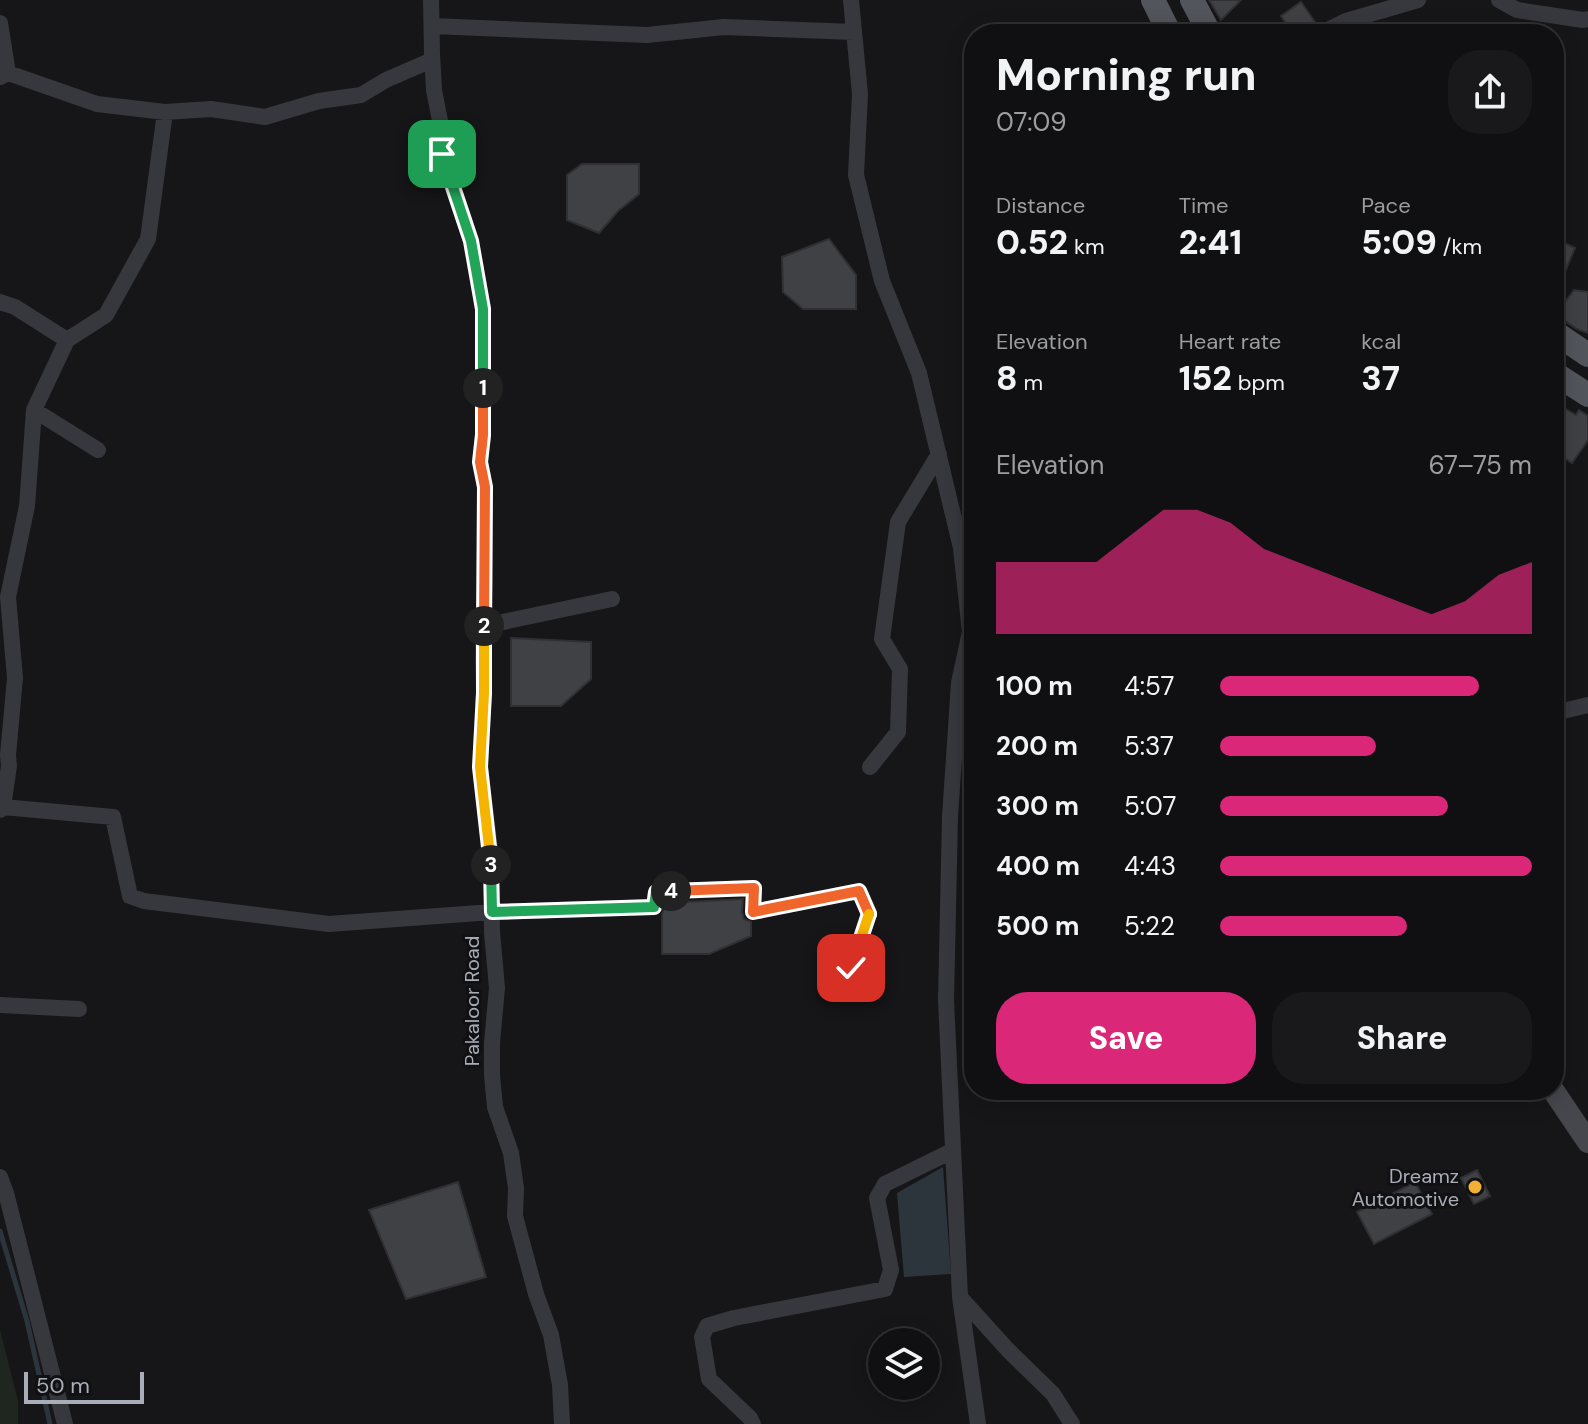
<!DOCTYPE html>
<meta charset="utf-8">
<style>
body{margin:0;font-family:"DM Sans",sans-serif;background:#19191b;color:#f1f3f6;height:100vh;display:flex;flex-direction:column;font-size:30px;white-space:nowrap}
*{box-sizing:border-box;margin:0}
p{font-size:26px;color:#9c9d9f}
.icon{flex:none;width:44px;height:44px;fill:none;stroke:currentColor;stroke-width:2;stroke-linecap:round;stroke-linejoin:round}
.map{position:relative;flex:1;overflow:hidden}
.side{position:absolute;left:964px;top:24px;width:600px;height:1076px;display:flex;flex-direction:column;background:#101012;border-radius:32px;box-shadow:0 4px 20px #0003,0 0 0 2px #303032}
.side>*{flex:none}
.fabs{position:absolute;left:868px;top:1328px;display:grid;gap:16px}
.fabs a{display:grid;place-items:center;width:72px;height:72px;border-radius:50%;background:#101012;box-shadow:0 4px 20px #0003,0 0 0 2px #303032;font-size:40px}
.scale{position:absolute;left:24px;bottom:20px;width:120px;box-sizing:border-box;padding-left:8px;border:4px solid #a8adb8;border-top:0;font-size:22px;line-height:28px;white-space:nowrap;color:#a8adb8;-webkit-text-stroke:6px #111113;paint-order:stroke}
.pin{position:absolute;display:grid;place-items:center;width:68px;height:68px;color:#fff;margin:-34px;border-radius:16px;box-shadow:0 4px 12px #0006}
.km{position:absolute;width:40px;height:40px;margin:-20px;border-radius:50%;background:#222;color:#fff;font-size:22px;line-height:40px;text-align:center}
.round{display:grid;place-items:center;flex:none;width:84px;height:84px;border-radius:32px;background:#19191b}
.overview{display:flex;align-items:center;justify-content:space-between;height:136px;padding:0 32px}
h1{font-size:44px;font-weight:800;line-height:60px}
.stats{display:grid;grid-template-columns:repeat(3,1fr);gap:12px;height:136px;padding:8px 32px}
.stats div{display:grid;align-content:center}
.stats b{font-size:34px;font-weight:800}
.stats small{font-size:22px;font-weight:400}
.stats p{font-size:22px}
.chart{height:224px;padding:16px 32px}
.chart p{display:flex;justify-content:space-between}
.chart svg{width:100%;height:144px;margin-top:8px;fill:#db2777;opacity:.7}
.cta{display:flex;gap:16px;margin-top:auto;padding:16px 32px}
.cta a{flex:1;height:92px;border-radius:32px;background:#db2777;color:#fff;font-size:32px;font-weight:800;line-height:92px;text-align:center}
.cta a+a{background:#19191b;color:#f1f3f6}
ul{padding:0 32px;list-style:none;font-size:26px}
li{display:grid;grid-template-columns:128px 96px 1fr;align-items:center;height:60px}
li i{height:20px;border-radius:10px;background:#db2777}
.map>svg:first-child{display:block}
.green{fill:#1e261f}
.water{fill:#2c353c}
.lines{fill:none;stroke-linecap:round;stroke-linejoin:round}
.stream{stroke:#2c353c;stroke-width:5}
.building{fill:#404145;stroke:#303034;stroke-width:2}
.street{stroke:#37383d;stroke-width:16}
.secondary{stroke:#45474d;stroke-width:22}
.primary{stroke:#53555c;stroke-width:24}
.split-1-casing{stroke:#fff;stroke-width:16}
.split-2-casing{stroke:#fff;stroke-width:16}
.split-3-casing{stroke:#fff;stroke-width:16}
.split-4-casing{stroke:#fff;stroke-width:16}
.split-5-casing{stroke:#fff;stroke-width:16}
.split-6-casing{stroke:#fff;stroke-width:16}
.split-1{stroke:#22a559;stroke-width:10}
.split-2{stroke:#f0652b;stroke-width:10}
.split-3{stroke:#f5b400;stroke-width:10}
.split-4{stroke:#22a559;stroke-width:10}
.split-5{stroke:#f0652b;stroke-width:10}
.split-6{stroke:#f5b400;stroke-width:10}
.poi-dot{fill:#f2b134;stroke:#111113;stroke-width:3}
.labels{text-anchor:middle;stroke-width:6;stroke-linejoin:round;paint-order:stroke}
.street-label{font-size:20px;fill:#a8adb8;stroke:#111113}
.poi-label{font-size:20px;fill:#a8adb8;stroke:#111113;text-anchor:end}
</style>
<div class="map">
<svg width="1588" height="1424" viewBox="0 0 1588 1424">
<rect width="100%" height="100%" fill="#161618"/>
<path class="green" d="M 0,1330 L 18,1401 L 18,1424 L 0,1424 Z"/>
<path class="water" d="M 943,1167 L 951,1274 L 904,1277 L 897,1193 Z"/>
<g class="lines">
<path class="stream" d="M 0,1231 L 27,1321 L 50,1424"/>
</g>
<path class="building" d="M 1209,0 L 1241,0 L 1221,20 Z
M 1301,2 L 1315,22 L 1297,34 L 1293,34 L 1281,16 Z
M 582,164 L 639,164 L 639,194 L 618,211 L 599,233 L 567,220 L 567,175 Z
M 1554,238 L 1575,248 L 1554,298 Z
M 829,239 L 856,275 L 856,309 L 803,309 L 783,292 L 782,257 Z
M 1574,290 L 1588,292 L 1588,333 L 1577,329 L 1562,319 L 1554,317 Z
M 1564,408 L 1576,415 L 1579,410 L 1588,416 L 1588,440 L 1572,463 L 1554,450 L 1554,423 Z
M 511,638 L 591,642 L 591,679 L 561,706 L 511,706 Z
M 743,899 L 742,912 L 744,919 L 751,922 L 751,936 L 709,954 L 662,954 L 662,914 L 666,903 Z
M 1477,1170 L 1490,1196 L 1474,1204 L 1461,1178 Z
M 458,1182 L 486,1277 L 406,1299 L 369,1210 Z
M 1415,1182 L 1432,1214 L 1374,1244 L 1357,1212 Z"/>
<g class="lines">
<path class="street" d="M 431,0 L 432,53 L 434,90 L 441,126 L 442,154 L 471,241 L 483,309 L 483,435 L 480,462 L 485,487 L 485,581 L 483,659 L 484,693 L 480,767 L 491,857 L 492,932 L 497,988 L 492,1043 L 492,1075 L 495,1107 L 511,1153 L 516,1188 L 515,1216 L 536,1294 L 551,1335 L 560,1385 L 562,1424
M 851,0 L 860,94 L 856,175 L 882,281 L 919,373 L 961,548 L 970,632 L 959,683 L 950,817 L 946,1000 L 960,1297 L 1008,1350 L 1053,1394 L 1072,1424
M 1499,0 L 1517,10 L 1583,20 L 1588,19
M 0,23 L 8,73
M 432,26 L 647,35 L 724,27 L 854,32
M 1320,34 L 1346,21 L 1418,0
M 0,77 L 8,73 L 97,104 L 165,112 L 211,109 L 265,117 L 319,101 L 361,95 L 386,80 L 432,60
M 0,302 L 15,307 L 67,340 L 34,410 L 98,450
M 67,340 L 106,315 L 148,239 L 165,112
M 484,626 L 612,599
M 1554,713 L 1588,705
M 870,767 L 898,732 L 900,669 L 882,639 L 898,522 L 939,454
M 3,807 L 113,817 L 130,896 L 144,901 L 329,924 L 492,912 L 654,907 L 656,892 L 754,888 L 753,912 L 859,891 L 869,913 L 851,968
M 0,810 L 3,807 L 9,766 L 8,755 L 15,678 L 8,597 L 27,506 L 34,410
M 0,1005 L 79,1009
M 0,1177 L 6,1193 L 65,1424
M 960,1297 L 978,1424
M 753,1424 L 750,1418 L 709,1379 L 702,1337 L 707,1326 L 734,1318 L 885,1289 L 891,1270 L 877,1198 L 885,1184 L 952,1151"/>
<path class="secondary" d="M 1553,1090 L 1588,1142"/>
<path class="primary" d="M 1153,0 L 1170,34
M 1192,0 L 1210,34
M 1554,332 L 1588,355
M 1554,373 L 1588,395"/>
</g>
<g class="lines">
<g class="split-1-casing">
<path id="split-1" d="M 442,154 L 471,241 L 483,309 L 483,388"/>
</g>
<g class="split-2-casing">
<path id="split-2" d="M 483,388 L 483,435 L 480,462 L 485,487 L 484,626"/>
</g>
<g class="split-3-casing">
<path id="split-3" d="M 484,626 L 484,693 L 480,767 L 491,865"/>
</g>
<g class="split-4-casing">
<path id="split-4" d="M 491,865 L 492,912 L 654,907 L 656,892 L 671,891"/>
</g>
<g class="split-5-casing">
<path id="split-5" d="M 671,891 L 754,888 L 753,912 L 859,891 L 869,914"/>
</g>
<g class="split-6-casing">
<path id="split-6" d="M 851,968 L 869,914"/>
</g>
<use href="#split-1" class="split-1"/>
<use href="#split-2" class="split-2"/>
<use href="#split-3" class="split-3"/>
<use href="#split-4" class="split-4"/>
<use href="#split-5" class="split-5"/>
<use href="#split-6" class="split-6"/>
</g>
<circle class="poi-dot" cx="1475" cy="1187" r="8"/>
<g class="labels">
<g class="street-label">
<text transform="translate(472 1001) rotate(-90)" y="7">Pakaloor Road</text>
</g>
<g class="poi-label">
<text x="1459" y="1183">Dreamz<tspan x="1459" dy="23">Automotive</tspan></text>
</g>
</g>
</svg>
<div class="fabs">
<a><svg class="icon" aria-label="layers" viewBox="0 0 24 24"><path d="M12 4l9 5-9 5-9-5zM3 14l9 5 9-5"/></svg></a>
</div>
<div class="scale">50 m</div>
<div class="pin" style="left:442px;top:154px;background:#1e9e55"><svg class="icon" aria-label="arrive" viewBox="0 0 24 24"><path d="M6 21V4h12l-3 4 3 4H6"/></svg></div>
<div class="pin" style="left:851px;top:968px;background:#d93025"><svg class="icon" aria-label="check" viewBox="0 0 24 24"><path d="M5 12l5 5 9-10"/></svg></div>
<b class="km" style="left:483px;top:388px">1</b>
<b class="km" style="left:484px;top:626px">2</b>
<b class="km" style="left:491px;top:865px">3</b>
<b class="km" style="left:671px;top:891px">4</b>
<section class="side">
<div class="overview"><div><h1>Morning run</h1><p>07:09</p></div><a class="round"><svg class="icon" aria-label="share" viewBox="0 0 24 24"><path d="M12 15V3M7 8l5-5 5 5M5 13v7h14v-7"/></svg></a></div>
<div class="stats">
<div><p>Distance</p><b>0.52<small> km</small></b></div>
<div><p>Time</p><b>2:41</b></div>
<div><p>Pace</p><b>5:09<small> /km</small></b></div>
</div>
<div class="stats">
<div><p>Elevation</p><b>8<small> m</small></b></div>
<div><p>Heart rate</p><b>152<small> bpm</small></b></div>
<div><p>kcal</p><b>37</b></div>
</div>
<div class="chart"><p><span>Elevation</span>67–75 m</p>
<svg viewBox="0 0 160 44" preserveAspectRatio="none"><path d="M0 44V22L10 22L20 22L30 22L40 14L50 6L60 6L70 10L80 18L90 22L100 26L110 30L120 34L130 38L140 34L150 26L160 22V44z"/></svg>
</div>
<ul>
<li><b>100 m</b>4:57<i style="width:83%"></i></li>
<li><b>200 m</b>5:37<i style="width:50%"></i></li>
<li><b>300 m</b>5:07<i style="width:73%"></i></li>
<li><b>400 m</b>4:43<i style="width:100%"></i></li>
<li><b>500 m</b>5:22<i style="width:60%"></i></li>
</ul>
<div class="cta"><a>Save</a><a>Share</a></div>
</section>
</div>
